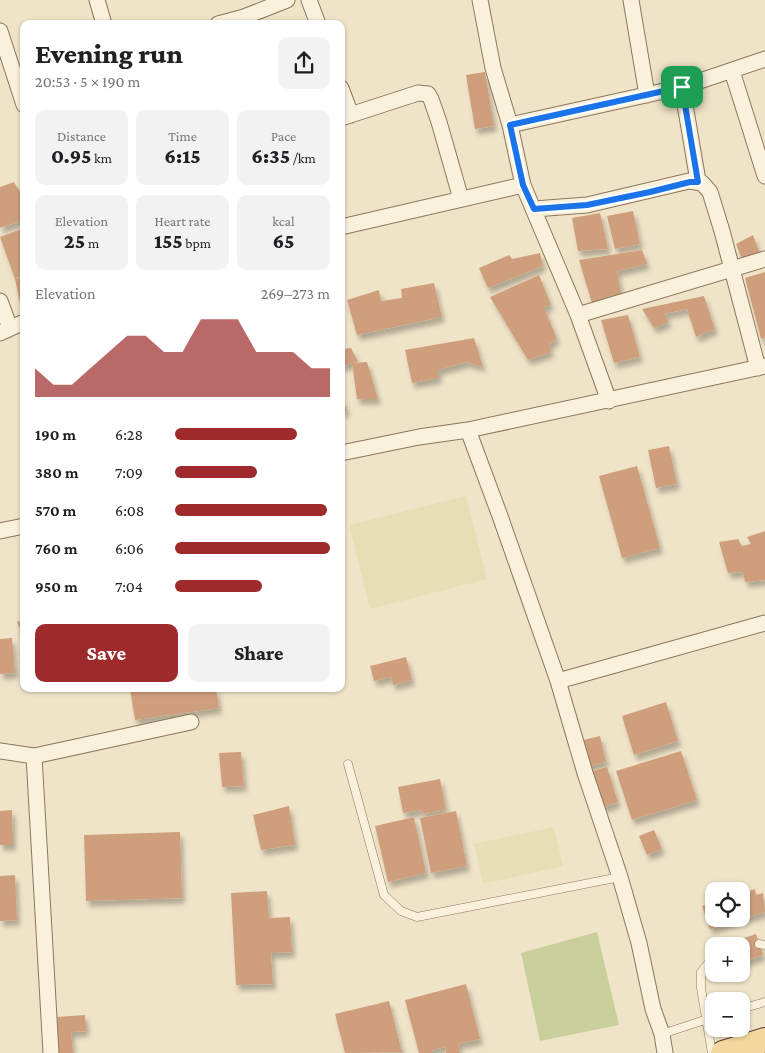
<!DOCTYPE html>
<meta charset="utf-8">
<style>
body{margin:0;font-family:"Crimson Pro",serif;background:#f2f2f2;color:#202124;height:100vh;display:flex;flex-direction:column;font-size:19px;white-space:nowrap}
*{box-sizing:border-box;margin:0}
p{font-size:16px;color:#757577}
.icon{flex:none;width:28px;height:28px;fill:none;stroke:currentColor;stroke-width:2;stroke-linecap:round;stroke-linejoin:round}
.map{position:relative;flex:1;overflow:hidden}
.sheet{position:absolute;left:20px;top:20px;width:325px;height:672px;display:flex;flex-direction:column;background:#fff;border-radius:10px;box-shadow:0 1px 4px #0004}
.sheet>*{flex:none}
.fabs{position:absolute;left:705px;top:882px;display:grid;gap:10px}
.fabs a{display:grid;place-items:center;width:45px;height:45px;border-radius:10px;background:#fff;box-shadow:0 1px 4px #0004;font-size:25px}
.pin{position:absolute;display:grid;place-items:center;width:42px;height:42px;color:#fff;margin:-21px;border-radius:10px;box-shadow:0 2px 8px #0006}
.round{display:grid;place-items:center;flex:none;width:52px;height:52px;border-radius:10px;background:#f2f2f2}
.summary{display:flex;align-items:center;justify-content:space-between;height:85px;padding:0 15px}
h1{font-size:28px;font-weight:800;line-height:38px}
.metrics{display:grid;grid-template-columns:repeat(3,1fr);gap:8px;height:85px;padding:5px 15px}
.metrics div{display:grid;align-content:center;border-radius:10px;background:#f2f2f2;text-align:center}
.metrics b{font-size:21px;font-weight:800}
.metrics small{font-size:14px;font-weight:400}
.metrics p{font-size:14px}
.chart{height:140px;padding:10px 15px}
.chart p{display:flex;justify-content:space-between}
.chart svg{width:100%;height:90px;margin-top:5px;fill:#9e2a2b;opacity:.7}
.cta{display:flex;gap:10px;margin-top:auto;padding:10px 15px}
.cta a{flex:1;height:58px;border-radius:10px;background:#9e2a2b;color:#fff;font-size:20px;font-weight:800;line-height:58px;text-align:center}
.cta a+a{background:#f2f2f2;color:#202124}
ul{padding:0 15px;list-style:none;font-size:16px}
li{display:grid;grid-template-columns:80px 60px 1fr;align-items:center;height:38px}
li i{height:12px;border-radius:6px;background:#9e2a2b}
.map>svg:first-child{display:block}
.farmland{fill:#e6deb5}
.green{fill:#c9cf9b}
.building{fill:#cf9f7d;filter:url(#shadow)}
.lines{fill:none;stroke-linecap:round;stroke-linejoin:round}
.lane-casing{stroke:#8d765c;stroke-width:9}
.street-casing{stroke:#8d765c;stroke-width:17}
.primary-casing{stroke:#5b4430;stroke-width:26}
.lane{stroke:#faf1dc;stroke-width:8}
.street{stroke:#faf1dc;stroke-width:15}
.primary{stroke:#f3d9a0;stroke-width:24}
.route-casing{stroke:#fff;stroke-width:10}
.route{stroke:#1a73e8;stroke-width:6}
</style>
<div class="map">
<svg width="765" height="1053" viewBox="0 0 765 1053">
<defs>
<filter id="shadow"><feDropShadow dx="3" dy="5.5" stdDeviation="2.5" flood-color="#0004"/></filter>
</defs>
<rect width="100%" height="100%" fill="#f0e4c8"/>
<path class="farmland" d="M 466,496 L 487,579 L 370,609 L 349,525 Z
M 554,827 L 563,866 L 483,884 L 474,844 Z"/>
<path class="green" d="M 597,932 L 619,1025 L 540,1041 L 521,953 Z"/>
<path class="building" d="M 485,72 L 494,126 L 475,129 L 466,75 Z
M 14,182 L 24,199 L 24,220 L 0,228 L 0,187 Z
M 633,211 L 640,244 L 615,249 L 607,216 Z
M 600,213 L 608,249 L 578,251 L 572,218 Z
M 24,228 L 24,274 L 15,279 L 0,237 Z
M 753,235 L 760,254 L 742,259 L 736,244 Z
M 642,250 L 647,264 L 617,271 L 621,294 L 592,303 L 579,260 Z
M 540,253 L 543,266 L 488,288 L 479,268 L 509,255 L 512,259 Z
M 765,272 L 765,338 L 761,339 L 745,278 Z
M 539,275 L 551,305 L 544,307 L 557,339 L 549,344 L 551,352 L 528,360 L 490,297 Z
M 24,277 L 24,318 L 23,318 L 15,279 Z
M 434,283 L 442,317 L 357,335 L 347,300 L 379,290 L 381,301 L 402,298 L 401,289 Z
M 704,296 L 715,329 L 696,337 L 687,309 L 664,314 L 669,322 L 654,328 L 642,309 Z
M 628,315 L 640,357 L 614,363 L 601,320 Z
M 474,338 L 483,367 L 467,362 L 438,370 L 439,378 L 412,383 L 405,350 Z
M 341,343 L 344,349 L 351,348 L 358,362 L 352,363 L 367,362 L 378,399 L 357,399 L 352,363 L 341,367 Z
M 341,394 L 347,411 L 341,413 Z
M 669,446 L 677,484 L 656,488 L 648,450 Z
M 637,466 L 660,548 L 622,558 L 599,476 Z
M 765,531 L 765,580 L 745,582 L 743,572 L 728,573 L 719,542 L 738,539 L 742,546 L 751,544 L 747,537 Z
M 24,620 L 24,639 L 17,622 Z
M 12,638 L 15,673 L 0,674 L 0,639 Z
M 406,657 L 412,680 L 393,685 L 391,677 L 374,681 L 370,666 Z
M 130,689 L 216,689 L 219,708 L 135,720 Z
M 666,702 L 678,741 L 634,755 L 622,716 Z
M 600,736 L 606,762 L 585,767 L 579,741 Z
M 681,751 L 697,800 L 632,820 L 616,771 Z
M 241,752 L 244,786 L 222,787 L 219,753 Z
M 607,767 L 618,802 L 601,808 L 589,772 Z
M 440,779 L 446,810 L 423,814 L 422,810 L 403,813 L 398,787 Z
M 289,806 L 295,845 L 261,850 L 253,815 Z
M 12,810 L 13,845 L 0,845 L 0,811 Z
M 456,811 L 467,866 L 431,873 L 420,818 Z
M 414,817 L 426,873 L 388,882 L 375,826 Z
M 654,830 L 662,849 L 647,855 L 639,836 Z
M 180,832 L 182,898 L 86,901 L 84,835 Z
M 15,875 L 17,920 L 0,921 L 0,876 Z
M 755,889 L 756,895 L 763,893 L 765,912 L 710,929 L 702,906 L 714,903 L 714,919 L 741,919 L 741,894 Z
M 267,891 L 269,918 L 290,917 L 292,952 L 271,953 L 273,984 L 236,985 L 231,893 Z
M 756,934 L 763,955 L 741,963 L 741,946 L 721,946 Z
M 714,948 L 714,973 L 712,973 L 708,950 Z
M 466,984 L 480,1039 L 458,1044 L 460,1053 L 446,1053 L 445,1047 L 432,1050 L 433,1053 L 419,1053 L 405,1000 Z
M 389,1001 L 402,1052 L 345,1053 L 335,1014 Z
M 85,1015 L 86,1031 L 71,1032 L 73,1053 L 57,1053 L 57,1017 Z"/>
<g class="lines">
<g class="lane-casing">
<path id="lane" d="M 348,764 L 384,895 L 401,911 L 417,917 L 620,877
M 759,944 L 765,945
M 710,961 L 701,972 L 701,988 L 712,1053
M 741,1009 L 765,1002
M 662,1034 L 714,1017"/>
</g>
<g class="street-casing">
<path id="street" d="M 97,0 L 104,24
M 309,0 L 318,24
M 480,0 L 493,68 L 510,125 L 523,185 L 578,315 L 609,401
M 631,0 L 647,95
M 218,24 L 244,17 L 287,0
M 0,31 L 24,105
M 732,71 L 765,176
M 682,87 L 698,181
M 341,88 L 351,115
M 341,118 L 418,93 L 428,94 L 431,99 L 439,122 L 461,199
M 510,125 L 682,87 L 765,59
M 534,209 L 587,205 L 689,181 L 702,183 L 710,192 L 722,231 L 758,368
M 341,227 L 523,185
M 0,301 L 10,328
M 578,315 L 765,259
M 0,333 L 24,322
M 468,430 L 500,516 L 558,681 L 585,773 L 620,877 L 639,943 L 653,1009 L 662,1034 L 665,1053
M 341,453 L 419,437 L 468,430 L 765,366
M 0,531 L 24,526
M 558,681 L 765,623
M 0,751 L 34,756 L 191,722
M 34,756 L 51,1053"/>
</g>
<g class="primary-casing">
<path id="primary" d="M 723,1053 L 765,1040"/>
</g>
<use href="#lane" class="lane"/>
<use href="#street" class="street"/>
<use href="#primary" class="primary"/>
</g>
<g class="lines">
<g class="route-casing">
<path id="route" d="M 682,87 L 698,182 L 690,182 L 650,192 L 587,205 L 534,209 L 523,185 L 510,125 Z"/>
</g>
<use href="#route" class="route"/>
</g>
</svg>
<div class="fabs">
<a><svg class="icon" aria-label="locate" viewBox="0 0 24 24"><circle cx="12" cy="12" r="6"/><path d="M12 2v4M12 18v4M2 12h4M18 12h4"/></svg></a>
<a>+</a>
<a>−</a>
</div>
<div class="pin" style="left:682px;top:87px;background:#1e9e55"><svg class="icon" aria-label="arrive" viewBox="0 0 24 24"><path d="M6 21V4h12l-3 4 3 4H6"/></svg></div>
<section class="sheet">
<div class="summary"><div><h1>Evening run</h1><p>20:53 · 5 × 190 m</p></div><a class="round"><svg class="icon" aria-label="share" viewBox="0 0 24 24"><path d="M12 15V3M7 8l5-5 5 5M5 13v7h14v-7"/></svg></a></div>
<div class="metrics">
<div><p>Distance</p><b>0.95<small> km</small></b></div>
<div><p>Time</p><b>6:15</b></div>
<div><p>Pace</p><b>6:35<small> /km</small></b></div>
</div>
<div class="metrics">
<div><p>Elevation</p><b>25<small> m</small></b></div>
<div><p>Heart rate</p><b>155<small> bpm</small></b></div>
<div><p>kcal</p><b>65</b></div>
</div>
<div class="chart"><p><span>Elevation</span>269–273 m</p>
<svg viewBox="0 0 160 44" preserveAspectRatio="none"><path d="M0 44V30L10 38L20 38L30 30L40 22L50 14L60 14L70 22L80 22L90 6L100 6L110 6L120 22L130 22L140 22L150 30L160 30V44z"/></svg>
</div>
<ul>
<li><b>190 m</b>6:28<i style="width:79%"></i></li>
<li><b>380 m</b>7:09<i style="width:53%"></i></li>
<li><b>570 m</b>6:08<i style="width:98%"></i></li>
<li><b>760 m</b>6:06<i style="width:100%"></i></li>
<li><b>950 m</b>7:04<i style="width:56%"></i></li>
</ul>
<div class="cta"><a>Save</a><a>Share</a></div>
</section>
</div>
